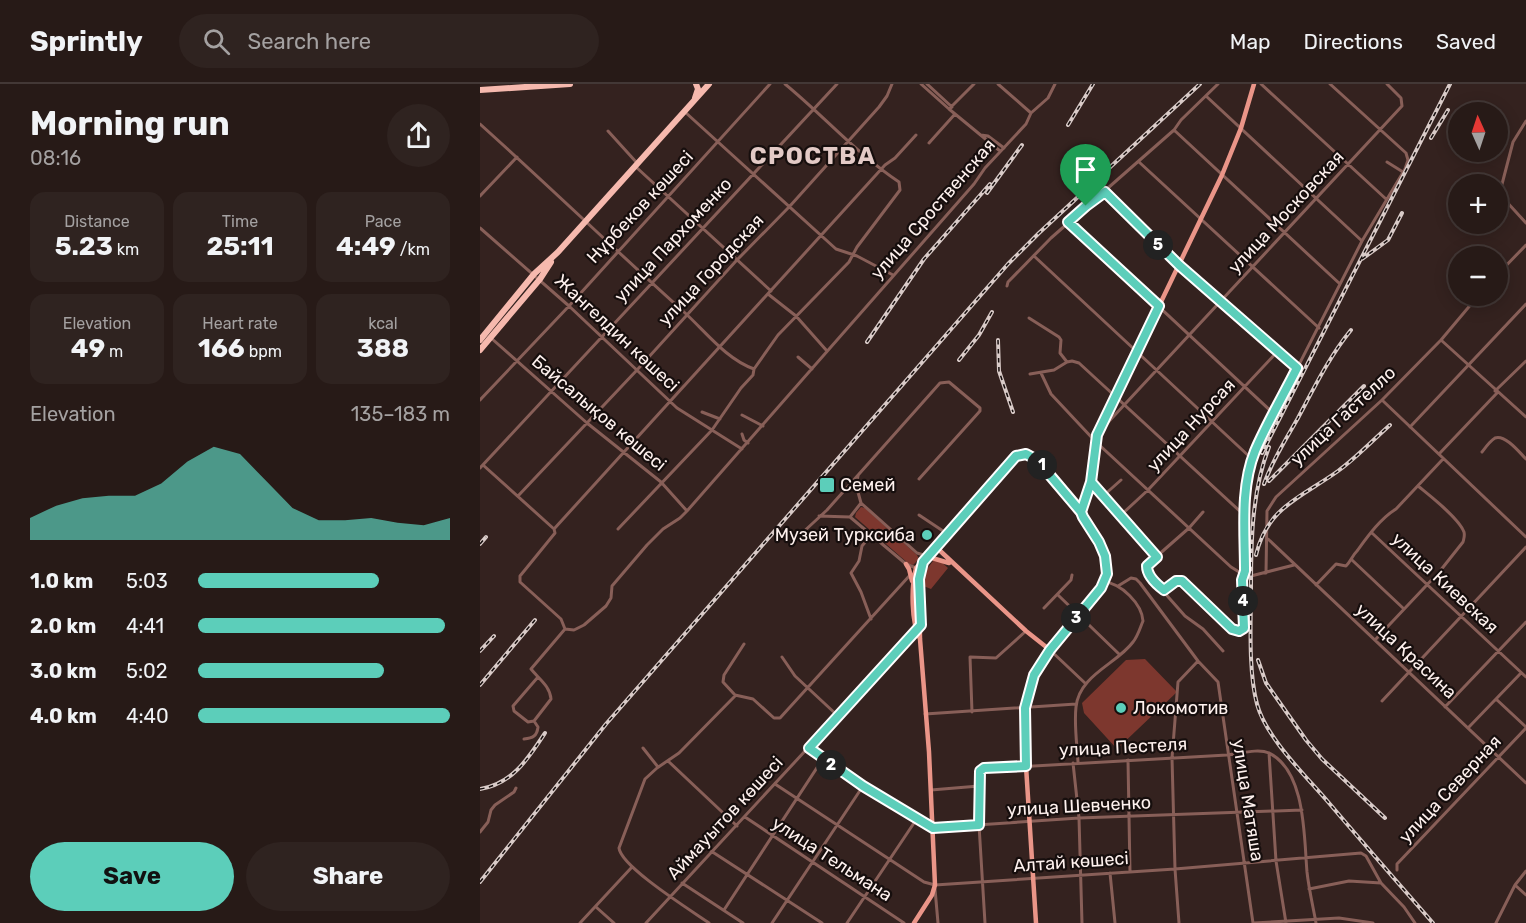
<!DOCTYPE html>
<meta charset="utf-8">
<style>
body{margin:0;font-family:Rubik,sans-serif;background:#2f2320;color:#f1f3f6;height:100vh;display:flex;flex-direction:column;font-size:22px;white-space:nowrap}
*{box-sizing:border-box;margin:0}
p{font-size:20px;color:#a4a1a1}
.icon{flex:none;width:33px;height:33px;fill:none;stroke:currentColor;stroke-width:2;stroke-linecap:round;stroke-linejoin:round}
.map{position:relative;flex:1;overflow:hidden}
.sheet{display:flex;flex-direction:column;background:#271a17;width:480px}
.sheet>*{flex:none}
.needle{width:39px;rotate:357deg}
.tools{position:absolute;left:968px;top:18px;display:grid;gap:12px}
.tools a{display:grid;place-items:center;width:60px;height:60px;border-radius:50%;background:#271a17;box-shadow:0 3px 15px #0003,0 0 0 2px #433836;font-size:30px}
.pin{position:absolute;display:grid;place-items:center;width:51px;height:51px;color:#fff;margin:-62px -26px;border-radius:50% 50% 50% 0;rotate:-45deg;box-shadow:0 0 6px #0007}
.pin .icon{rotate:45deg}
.km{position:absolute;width:30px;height:30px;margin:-15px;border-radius:50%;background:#222;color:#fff;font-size:16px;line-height:30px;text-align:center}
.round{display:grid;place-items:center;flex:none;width:63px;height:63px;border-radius:32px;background:#2f2320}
.headline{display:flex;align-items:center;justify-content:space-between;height:102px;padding:0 30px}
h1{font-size:33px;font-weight:700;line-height:45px}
.metrics{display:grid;grid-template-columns:repeat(3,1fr);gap:9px;height:102px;padding:6px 30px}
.metrics div{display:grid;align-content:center;border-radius:15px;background:#2f2320;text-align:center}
.metrics b{font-size:26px;font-weight:700}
.metrics small{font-size:16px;font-weight:400}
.metrics p{font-size:16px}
.chart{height:168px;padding:12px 30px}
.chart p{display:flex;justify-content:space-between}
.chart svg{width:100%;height:108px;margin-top:6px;fill:#5cceba;opacity:.7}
.action{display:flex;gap:12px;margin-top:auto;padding:12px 30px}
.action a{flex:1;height:69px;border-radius:36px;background:#5cceba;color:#111;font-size:24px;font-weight:700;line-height:69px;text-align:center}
.action a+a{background:#2f2320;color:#f1f3f6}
ul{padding:0 30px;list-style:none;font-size:20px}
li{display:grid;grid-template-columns:96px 72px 1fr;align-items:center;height:45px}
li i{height:15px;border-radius:8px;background:#5cceba}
header{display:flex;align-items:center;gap:36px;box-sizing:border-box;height:84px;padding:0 30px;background:#271a17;border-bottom:2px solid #433836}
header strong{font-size:28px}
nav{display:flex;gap:33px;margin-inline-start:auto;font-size:21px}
.search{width:420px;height:54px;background:#2f2320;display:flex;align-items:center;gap:15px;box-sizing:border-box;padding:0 21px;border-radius:33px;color:#a4a1a1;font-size:22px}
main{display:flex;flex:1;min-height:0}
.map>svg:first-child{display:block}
.green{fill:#7d372e}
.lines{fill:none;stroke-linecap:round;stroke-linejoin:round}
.minor{stroke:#885f58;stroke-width:3}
.major{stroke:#ea9588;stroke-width:4.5}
.highway{stroke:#f6b9ae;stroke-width:6}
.rail-casing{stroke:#d9cbc8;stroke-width:4}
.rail{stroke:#160e0d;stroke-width:1.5;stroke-dasharray:4.5;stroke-linecap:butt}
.route-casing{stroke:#fff;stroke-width:12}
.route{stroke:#5cceba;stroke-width:8}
.poi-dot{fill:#5cceba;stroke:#160e0d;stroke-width:2}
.labels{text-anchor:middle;stroke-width:4.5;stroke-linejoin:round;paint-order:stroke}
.street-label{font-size:18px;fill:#fef1ee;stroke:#160e0d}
.poi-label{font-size:18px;fill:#fef1ee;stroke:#160e0d;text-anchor:start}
.district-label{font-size:24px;font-weight:bold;letter-spacing:1.5px;fill:#e3cac6;stroke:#160e0d}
</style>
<header>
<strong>Sprintly</strong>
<div class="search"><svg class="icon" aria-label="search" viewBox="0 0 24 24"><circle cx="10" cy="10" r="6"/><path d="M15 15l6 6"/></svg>Search here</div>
<nav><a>Map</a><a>Directions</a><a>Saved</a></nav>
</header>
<main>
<section class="sheet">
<div class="headline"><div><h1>Morning run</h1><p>08:16</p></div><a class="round"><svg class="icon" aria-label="share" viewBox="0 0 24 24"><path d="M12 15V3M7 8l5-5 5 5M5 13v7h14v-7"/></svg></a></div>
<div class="metrics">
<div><p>Distance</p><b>5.23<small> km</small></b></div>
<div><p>Time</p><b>25:11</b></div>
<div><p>Pace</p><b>4:49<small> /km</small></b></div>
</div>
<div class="metrics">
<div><p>Elevation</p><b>49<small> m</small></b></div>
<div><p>Heart rate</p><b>166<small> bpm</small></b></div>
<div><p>kcal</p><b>388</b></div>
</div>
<div class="chart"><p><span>Elevation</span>135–183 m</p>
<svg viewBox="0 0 160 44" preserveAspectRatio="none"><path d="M0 44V35L10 30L20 27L30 26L40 26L50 21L60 12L70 6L80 9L90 20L100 31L110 36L120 36L130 35L140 37L150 38L160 35V44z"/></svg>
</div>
<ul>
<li><b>1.0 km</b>5:03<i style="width:72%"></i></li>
<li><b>2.0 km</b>4:41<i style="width:98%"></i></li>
<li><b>3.0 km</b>5:02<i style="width:74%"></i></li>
<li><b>4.0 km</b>4:40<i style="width:100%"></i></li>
</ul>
<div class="action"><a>Save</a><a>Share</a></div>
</section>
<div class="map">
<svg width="1046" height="839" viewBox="0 0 1046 839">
<rect width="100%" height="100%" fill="#34221f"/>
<path class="green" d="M 381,423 L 385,424 L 437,471 L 439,475 L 433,481 L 429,480 L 375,433 L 376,429 Z
M 456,473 L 468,484 L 451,505 L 441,501 L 447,485 Z
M 665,575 L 697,608 L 637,665 L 604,629 L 602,619 L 646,576 Z"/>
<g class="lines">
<path class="minor" d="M 441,0 L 469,25
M 447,0 L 472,23 L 469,25 L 520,67
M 518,0 L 551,29
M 781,0 L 906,115
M 726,12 L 882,157
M 472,22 L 494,0
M 205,28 L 356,165 L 377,172 L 413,191
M 1046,37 L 1033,58 L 1021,104 L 1025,116 L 1046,139
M 0,40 C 69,102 135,166 204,228 C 226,248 246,275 274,285
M 694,46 L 860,200
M 128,47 L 157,79
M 501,51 L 508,52 L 524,64
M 449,59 L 475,30
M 659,78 L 839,244
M 907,78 L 923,88
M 156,83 L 291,207
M 625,108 L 699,181 L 817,284
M 0,112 L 37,73
M 588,138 L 794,330
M 0,144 L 89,222 L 197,324 L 262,365
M 554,172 L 772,375
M 1017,191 L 1046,161
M 527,202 L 528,198 L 571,154 L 694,46 L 701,36 L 738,0
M 288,210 L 316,232 L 347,267
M 549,234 L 579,253 L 581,256 L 580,269 L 587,278 L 592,277 L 599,279 L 764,431
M 11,254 L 107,339 L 181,398 L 207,427
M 961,256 L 1046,333
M 318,273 L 332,285
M 561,289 L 571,310 L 615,357 L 751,483 L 764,491 L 771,492 L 814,481
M 550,290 L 574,286 L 587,278
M 1015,307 L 1046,277
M 0,316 L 89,222 L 290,0
M 902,316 L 1046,453
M 222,328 L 240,335
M 262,331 L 283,342
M 930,343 L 1046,220
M 620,347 L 922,22 L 921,14 L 907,0
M 262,350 L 264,356 L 268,359
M 1002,368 C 1005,364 1010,357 1015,354 C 1025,350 1040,369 1046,375
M 959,370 L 1017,309
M 3,381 L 74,445
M 0,384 L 357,0
M 378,392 L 376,401 L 381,419
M 611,398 L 677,473
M 38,412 L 157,286 L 256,177 L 310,122 L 399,23 L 407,12 L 412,0
M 623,412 L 641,396
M 723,428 L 709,444 L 668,480 L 667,489 L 705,532 L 723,545 L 743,567
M 439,431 L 466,449
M 641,431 L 668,406 L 797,268
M 339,432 L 370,433
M 138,445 L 232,346 L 261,304 L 273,291 L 274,285 L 298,251 L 369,178 L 377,163 L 420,106 L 419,98 C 377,70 344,32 305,0
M 892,449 L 1046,593
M 320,451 L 347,426 L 460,299 L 469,298 L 500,324 L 500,327 L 439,395
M 788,455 L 1046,699
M 872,476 L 924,525
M 436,484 L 426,480 L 370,433 L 381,419 L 437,469 L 447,472
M 786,489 L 787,427 L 796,413 L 902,316 L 961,256 L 998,212
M 836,501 L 856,480 L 866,482 C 871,477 872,472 877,467 C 888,452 900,435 916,425 L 963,375
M 638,502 L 651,494 L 656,495 L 660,499 L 718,577 L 738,598 L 773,839
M 684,505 L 696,497 L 702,497 L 752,545 L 759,547 L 764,544 L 762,496 L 765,487 L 766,410 L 775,367 L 882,157 L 925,85 L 928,76 L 926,69 L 850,0
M 578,511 L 640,571
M 564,524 L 591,496 L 592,491
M 391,535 L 381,508 L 371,489 L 379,477 L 382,462 L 391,451
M 85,545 L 94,546 L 104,541 L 126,522 L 131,514 L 132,502 L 167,461 L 183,445 L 200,434 L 207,427 L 494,100 L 505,84 L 546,40 L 551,29 L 568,14 L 575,0
M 895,556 L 960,487 L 983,458 C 984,454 985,452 984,448 C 979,434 950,412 938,402
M 264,560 L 244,591 L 243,598 L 255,611 L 273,615 L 294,634 L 300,634 L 431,490
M 570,566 L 606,600
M 302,573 L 315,592 L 358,632
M 58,593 L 33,622 L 34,627 L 48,638 L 54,637 L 71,615 C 70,602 59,595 51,585 L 85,545 L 81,535 L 40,498 L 40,492 L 75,449 L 74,445 L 405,81 L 415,74 L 436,51
M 1016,615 L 1046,643
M 902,617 L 1046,463
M 965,623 L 1046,538
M 492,628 L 490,573 L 516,574 L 546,547
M 445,630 L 596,620
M 988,644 L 1041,589
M 44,655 C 53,654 57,652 58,643 L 54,637
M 163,664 L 178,683
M 329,664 L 342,676 L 383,702 L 452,744 L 599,734 L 822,726
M 789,669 L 796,777 L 806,839
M 648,676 L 650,788
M 188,677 L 257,742
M 598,678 C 597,660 594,641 596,623 C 599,591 637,580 653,558 C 658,552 660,544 663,537 C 662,520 641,499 624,498
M 593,679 L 599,734 L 602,839
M 295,700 L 444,798 L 455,801 L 695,785 L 881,769 L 886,772 L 901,799
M 451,706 L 499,702
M 265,733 L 424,839
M 0,748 L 8,738 L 11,726 L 15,721 L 34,708 L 36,704
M 231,767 L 342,839
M 917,786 L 917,780 L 1046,644
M 630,789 L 635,839
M 202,799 L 263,839
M 1035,801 L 1046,811
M 455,805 L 458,839
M 829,805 L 869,797 L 901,799 L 924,823 L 935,839
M 116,823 L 134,839
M 244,826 L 342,676
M 100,839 L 152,783
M 166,839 L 436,547
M 229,839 C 212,827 141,783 139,764 L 165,695 L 177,684 L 199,669 L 255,612
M 292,839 L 383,702
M 367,839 L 436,736
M 505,839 L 499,741 L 500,687 L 502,685 L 747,671 C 759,670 778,664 789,669 C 826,687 824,754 827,788 C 829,806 833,822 836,839
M 699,839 L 695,785 L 692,674 L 698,598 L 718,577
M 774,839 L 859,834 L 893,839
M 1016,839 L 1035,801 L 1046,787"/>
<path class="major" d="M 601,428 L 611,398 L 617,351 L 742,91 L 761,44 L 774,0
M 456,463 L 546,547 L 570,566
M 446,477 L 452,474 L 469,479
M 426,480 L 429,485 L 432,497
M 440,555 C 431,539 431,502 436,484 L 536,372 C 544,368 550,371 557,376 C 579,403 646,468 620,504 L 561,578 L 549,604 L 545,624 L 546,682 L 556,839
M 434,839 L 452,811 L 455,801 L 449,668 L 440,555 L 439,495 L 443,480"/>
<path class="highway" d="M 0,6 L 90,0
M 215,14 L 218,5 L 216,0
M 0,256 L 54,190 L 78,168 L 229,0
M 0,266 L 60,195 L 71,178"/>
<g class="rail-casing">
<path id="rail" d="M 588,41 L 613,0
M 951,54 L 968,26
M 507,109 L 542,61
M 882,175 L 908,156 L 922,129
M 518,256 L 519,287 L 533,328
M 387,258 L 444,175 L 510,100
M 479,276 L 499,251 L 512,228
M 789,363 C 772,407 771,456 771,502 C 771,537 768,586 777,620 C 786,654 826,692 849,719 C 883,759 918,799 953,839
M 782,369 L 970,0
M 789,397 L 884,302
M 784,400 C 792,377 806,355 818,334 C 834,304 849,273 871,246
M 0,460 L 6,453
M 776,471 C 787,423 822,413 858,387 C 876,374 893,356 910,341
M 0,567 L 14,552
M 778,576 L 786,599 L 826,656 L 842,675 L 905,734
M 0,601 L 55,536
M 0,705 C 32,700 48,675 65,649
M 0,798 L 126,640 L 528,180 L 559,149 L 720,0"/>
</g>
<use href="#rail" class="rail"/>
</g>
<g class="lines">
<g class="route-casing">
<path id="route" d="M 606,122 L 588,138 L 679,222 L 617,351 L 611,398 L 601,428 L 557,376 L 546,370 L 536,372 L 443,478 L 439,495 L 441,541 L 329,664 L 383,702 L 453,744 L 499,741 L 500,687 L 504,684 L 546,682 L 545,624 L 554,591 L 570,566 L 621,504 L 627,490 L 625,472 L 619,458 L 603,433 L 601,428 L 611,398 L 677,473 L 667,482 C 667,492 676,500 684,506 L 696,497 L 702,497 L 752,545 L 759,547 L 764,544 L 762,496 L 765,487 C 765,448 760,404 775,367 C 787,339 803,312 817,284 L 699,181 L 625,108 L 606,122"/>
</g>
<use href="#route" class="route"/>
</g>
<g class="poi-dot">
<rect x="339" y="393" width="16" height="16" rx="3"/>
<circle cx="447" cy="451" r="6"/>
<circle cx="641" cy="624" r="6"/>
</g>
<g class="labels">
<g class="street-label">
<text transform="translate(160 123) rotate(-47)" y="6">Нұрбеков көшесі</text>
<text transform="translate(453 125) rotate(-49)" y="6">улица Сроственская</text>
<text transform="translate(806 128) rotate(-47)" y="6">улица Московская</text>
<text transform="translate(193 156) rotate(-47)" y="6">улица Пархоменко</text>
<text transform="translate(231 186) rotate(-47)" y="6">улица Городская</text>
<text transform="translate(137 249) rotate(43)" y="6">Жангелдин көшесі</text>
<text transform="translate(119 329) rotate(40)" y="6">Байсалықов көшесі</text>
<text transform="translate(863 332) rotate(-43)" y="6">улица Гастелло</text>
<text transform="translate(711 341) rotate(-47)" y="6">улица Нурсая</text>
<text transform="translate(965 499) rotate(43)" y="6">улица Киевская</text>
<text transform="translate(926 567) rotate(43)" y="6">улица Красина</text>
<text transform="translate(643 663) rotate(-3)" y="6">улица Пестеля</text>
<text transform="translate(970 705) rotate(-47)" y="6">улица Северная</text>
<text transform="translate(768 716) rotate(81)" y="6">улица Матяша</text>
<text transform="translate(599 722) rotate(-3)" y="6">улица Шевченко</text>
<text transform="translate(245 734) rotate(-47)" y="6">Аймауытов көшесі</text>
<text transform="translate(352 775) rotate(33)" y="6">улица Тельмана</text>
<text transform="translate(591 778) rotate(-4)" y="6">Алтай көшесі</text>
</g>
<g class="poi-label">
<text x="360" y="407">Семей</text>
<text x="435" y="457" text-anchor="end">Музей Турксиба</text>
<text x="653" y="630">Локомотив</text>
</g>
<g class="district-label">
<text x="333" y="80">СРОСТВА</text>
</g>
</g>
</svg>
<div class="tools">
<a><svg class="needle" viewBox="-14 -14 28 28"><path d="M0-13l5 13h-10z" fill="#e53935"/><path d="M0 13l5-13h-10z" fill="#a4a1a1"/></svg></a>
<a>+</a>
<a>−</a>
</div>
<div class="pin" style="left:606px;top:122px;background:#1e9e55"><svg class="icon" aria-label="arrive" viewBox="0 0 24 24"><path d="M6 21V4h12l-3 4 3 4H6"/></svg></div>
<b class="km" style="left:562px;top:381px">1</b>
<b class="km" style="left:351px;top:681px">2</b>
<b class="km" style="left:596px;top:534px">3</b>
<b class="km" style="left:763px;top:517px">4</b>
<b class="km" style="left:678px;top:161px">5</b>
</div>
</main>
